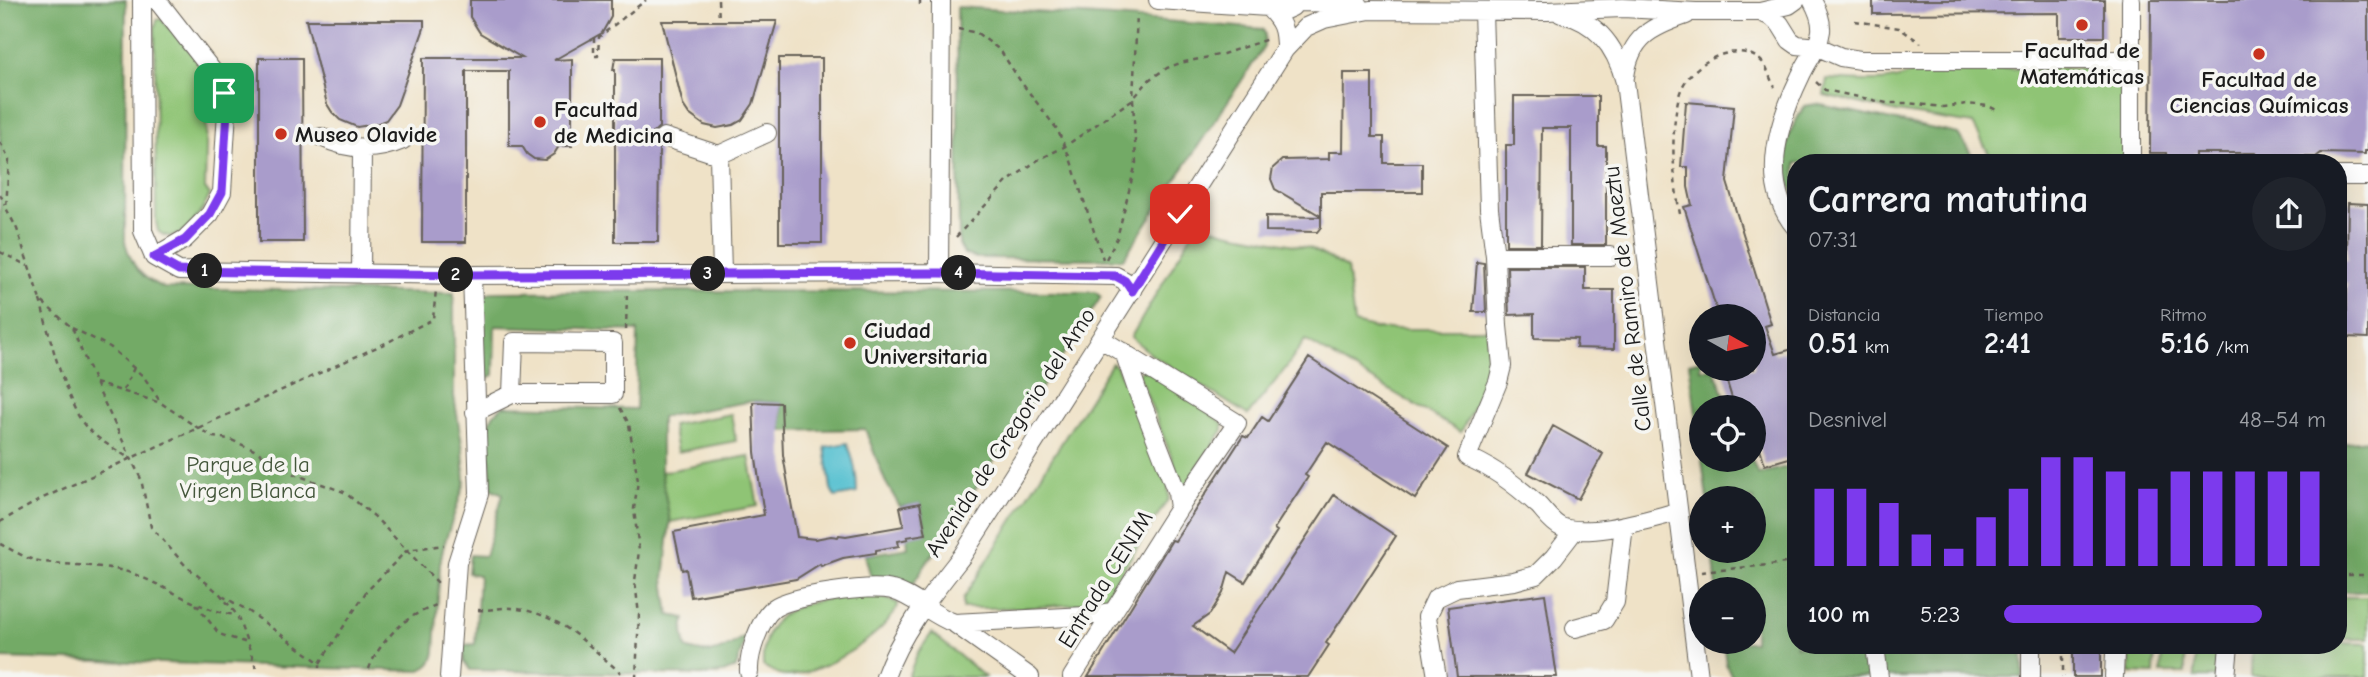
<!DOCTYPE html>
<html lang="es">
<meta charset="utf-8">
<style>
body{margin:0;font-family:"Comic Neue",sans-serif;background:#20242c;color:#f1f3f6;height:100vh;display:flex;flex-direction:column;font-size:26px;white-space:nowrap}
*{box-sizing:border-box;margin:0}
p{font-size:23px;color:#9ea1a6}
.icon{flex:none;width:38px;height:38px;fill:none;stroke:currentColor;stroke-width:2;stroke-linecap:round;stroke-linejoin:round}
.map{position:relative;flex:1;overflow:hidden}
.drawer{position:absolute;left:1787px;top:154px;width:560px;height:500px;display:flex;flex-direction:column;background:#171b24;border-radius:28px;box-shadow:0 7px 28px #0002}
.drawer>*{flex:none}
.needle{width:46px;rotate:98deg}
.fabs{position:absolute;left:1689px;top:304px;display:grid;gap:14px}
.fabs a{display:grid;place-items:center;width:77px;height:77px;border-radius:50%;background:#171b24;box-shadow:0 7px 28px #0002;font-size:35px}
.pin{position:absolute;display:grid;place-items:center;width:60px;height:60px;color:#fff;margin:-30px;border-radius:14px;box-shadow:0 4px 10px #0006}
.km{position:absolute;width:35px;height:35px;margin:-18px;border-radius:50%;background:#222;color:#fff;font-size:19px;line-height:35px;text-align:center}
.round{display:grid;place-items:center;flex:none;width:74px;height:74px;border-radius:37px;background:#20242c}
.summary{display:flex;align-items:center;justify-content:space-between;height:119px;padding:0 21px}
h1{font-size:38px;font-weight:700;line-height:52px}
.stats{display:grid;grid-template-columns:repeat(3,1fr);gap:10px;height:119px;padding:7px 21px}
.stats div{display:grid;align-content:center}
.stats b{font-size:30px;font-weight:700}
.stats small{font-size:19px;font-weight:400}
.stats p{font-size:19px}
.chart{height:196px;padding:14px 21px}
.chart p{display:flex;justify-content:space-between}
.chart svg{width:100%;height:126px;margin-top:7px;stroke:#7c3aed;stroke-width:6}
ul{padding:0 21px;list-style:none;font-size:23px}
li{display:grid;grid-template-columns:112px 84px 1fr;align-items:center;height:52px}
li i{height:18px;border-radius:9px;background:#7c3aed}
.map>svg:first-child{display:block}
.green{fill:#8fc475;stroke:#567048;stroke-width:2}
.forest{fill:#73aa66;stroke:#486341;stroke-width:2}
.water{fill:#55c0d0;stroke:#386e76;stroke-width:2}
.building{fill:#a99ccb}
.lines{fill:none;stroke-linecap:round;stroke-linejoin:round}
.minor-casing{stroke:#666158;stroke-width:20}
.path{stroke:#666158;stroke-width:2.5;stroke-dasharray:5 5;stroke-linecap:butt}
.minor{stroke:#fff;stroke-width:18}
.route-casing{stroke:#fff;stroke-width:14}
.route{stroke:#7c3aed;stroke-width:9}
.poi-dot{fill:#c8321e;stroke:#f6f6f2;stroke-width:2.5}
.labels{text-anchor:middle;stroke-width:7;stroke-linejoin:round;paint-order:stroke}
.poi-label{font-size:23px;font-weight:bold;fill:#1c1c1c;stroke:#f6f6f2;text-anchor:start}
.street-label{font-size:23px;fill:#1c1c1c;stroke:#f6f6f2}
.park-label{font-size:23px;fill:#44573b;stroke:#f6f6f2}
</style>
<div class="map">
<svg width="2368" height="677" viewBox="0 0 2368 677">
<rect width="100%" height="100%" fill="#f6f6f2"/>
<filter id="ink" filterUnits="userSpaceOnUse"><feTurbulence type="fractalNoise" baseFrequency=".0143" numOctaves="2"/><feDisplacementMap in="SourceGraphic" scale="14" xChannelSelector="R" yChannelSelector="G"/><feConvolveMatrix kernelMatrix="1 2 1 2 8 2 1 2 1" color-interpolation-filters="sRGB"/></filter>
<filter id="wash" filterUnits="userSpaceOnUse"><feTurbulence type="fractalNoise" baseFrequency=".00686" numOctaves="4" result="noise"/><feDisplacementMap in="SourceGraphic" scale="28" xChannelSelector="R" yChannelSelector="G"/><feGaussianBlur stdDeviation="1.57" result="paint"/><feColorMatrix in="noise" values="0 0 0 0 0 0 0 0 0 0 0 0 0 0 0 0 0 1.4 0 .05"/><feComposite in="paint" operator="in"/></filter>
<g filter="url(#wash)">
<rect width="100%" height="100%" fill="#efe2c7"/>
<path class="green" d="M 161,19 C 181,42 222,78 218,110 L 207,111 L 205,189 L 210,194 C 204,211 178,250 158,231 L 156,222 L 155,27 L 157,20 Z
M 2125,68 L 2125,163 L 1994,163 L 1973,124 L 1897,112 L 1824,95 L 1827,79 C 1857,80 1892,87 1919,69 Z
M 1204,225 L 1226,232 L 1310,248 L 1347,268 L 1354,323 L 1377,329 L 1488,329 L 1486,380 L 1461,432 L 1305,340 L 1286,368 L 1248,415 L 1152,355 L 1131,337 L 1194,230 Z
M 1112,363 L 1117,367 L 1168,483 L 1169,498 L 1105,597 L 1097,603 L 1020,608 L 963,608 L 963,599 Z
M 1145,369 L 1223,423 L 1223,430 L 1184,488 L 1138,373 Z
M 731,414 L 736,441 L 677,452 L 672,425 Z
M 749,456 L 758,506 L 670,522 L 661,472 Z
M 869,593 L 898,603 C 890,634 819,675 788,676 C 779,676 771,670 763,666 C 760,599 818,602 869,593 Z
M 2338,597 L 2368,597 L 2368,639 L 2338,639 Z
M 932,633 L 985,677 L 908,677 L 917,654 Z
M 2338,643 L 2368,644 L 2368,677 L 2251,677 L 2252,646 L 2338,646 Z
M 2199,646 L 2218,646 L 2217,677 L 2195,677 L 2195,650 Z
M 2130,649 L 2155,649 L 2154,674 L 2130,673 Z
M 2162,649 L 2185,649 L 2185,673 L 2161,673 Z"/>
<path class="forest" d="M 0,0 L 126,0 L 125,242 C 132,266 140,278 164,288 L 454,293 L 454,396 L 463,450 L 465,482 L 444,545 L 440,564 L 435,652 C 433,663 429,667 418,671 L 0,658 Z
M 957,7 L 1128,18 L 1263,29 L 1265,34 L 1264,47 L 1123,259 L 976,258 L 964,254 L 959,244 Z
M 1816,104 L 1958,134 L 1977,163 L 1796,163 L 1795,201 L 1784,165 L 1789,134 L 1804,106 Z
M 642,291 L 1095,292 L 1101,297 L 911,587 L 871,578 L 865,555 L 908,548 L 907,537 L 926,533 L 920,504 L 900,507 L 885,481 L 865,429 L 782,431 L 781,403 L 753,401 L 661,417 L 661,472 L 670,522 L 664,579 L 669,615 L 685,618 L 683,632 L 686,648 C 712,658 724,650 746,635 L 736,668 L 723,673 L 701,675 L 470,670 L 464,661 L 464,645 L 475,644 L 479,575 L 468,573 L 470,555 L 485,556 L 503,494 L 492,489 L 487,431 L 493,415 L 503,406 L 636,409 L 638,331 L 495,326 L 494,375 L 488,378 L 481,375 L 482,297 L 492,292 Z
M 1701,360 L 1701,369 L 1714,369 L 1730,408 L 1701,408 L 1701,451 L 1689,363 Z
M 2368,440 L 2368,592 L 2338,592 L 2338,443 Z
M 1702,460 L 1752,460 L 1758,474 L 1795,465 L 1796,646 L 2023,646 L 2023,677 L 1732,677 L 1726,664 L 1723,642 L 1754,642 L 1754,590 L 1717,590 L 1713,551 L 1754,551 L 1754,499 L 1707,499 Z"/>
<path class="water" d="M 847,443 C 854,458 857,477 857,493 L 835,497 L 831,489 L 825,447 Z"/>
<g id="blocks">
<path class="building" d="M 470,0 L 611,0 L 611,17 L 602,33 L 554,60 L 572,59 L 572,146 L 559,146 L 554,154 L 545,160 L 534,159 L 527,154 L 522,146 L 509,146 L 509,71 L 466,71 L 466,242 L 422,242 L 423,58 L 522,58 L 480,33 L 470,17 Z
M 1873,0 L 2104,0 L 2104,37 L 2059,37 L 2059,13 L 1873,14 Z
M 2151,0 L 2368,0 L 2368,151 L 2365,151 L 2365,154 L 2321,153 L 2316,157 L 2258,157 L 2255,153 L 2195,153 L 2195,163 L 2167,163 L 2167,153 L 2150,153 Z
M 306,20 L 424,20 L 424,28 L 397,105 L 386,120 L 376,124 L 357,127 L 340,120 L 332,112 L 327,104 Z
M 662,21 L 777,21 L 753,104 L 742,120 L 733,125 L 717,128 L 704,125 L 689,114 L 683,105 Z
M 259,58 L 302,58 L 303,242 L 259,242 Z
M 615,58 L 659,58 L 659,127 L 653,133 L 653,139 L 659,147 L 658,242 L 615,242 L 615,70 L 613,70 Z
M 779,58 L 822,58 L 822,243 L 779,243 Z
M 1344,73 L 1372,73 L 1372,137 L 1384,137 L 1384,163 L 1422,163 L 1422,192 L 1321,192 L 1321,216 L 1275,189 L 1271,179 L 1272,173 L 1273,168 L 1282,160 L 1329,159 L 1329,152 L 1343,152 Z
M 1514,96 L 1598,96 L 1598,146 L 1606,146 L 1606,245 L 1571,245 L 1571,128 L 1542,128 L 1541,245 L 1506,245 L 1506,145 L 1514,145 Z
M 1686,102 L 1734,106 L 1727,182 L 1771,324 L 1765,326 L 1775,354 L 1796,348 L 1796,456 L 1765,465 L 1760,448 L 1756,448 L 1754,408 L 1735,408 L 1723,369 L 1754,369 L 1754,317 L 1719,317 L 1684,207 L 1692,205 L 1688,187 L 1688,167 L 1681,167 Z
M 2348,203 L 2368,204 L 2368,338 L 2347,337 L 2347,283 L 2341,283 L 2342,260 L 2347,260 Z
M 1266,216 L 1321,217 L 1321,227 L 1317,232 L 1266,231 Z
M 1477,262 L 1484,263 L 1486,312 L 1473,312 Z
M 1507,267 L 1585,267 L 1585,290 L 1614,290 L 1614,349 L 1576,348 L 1577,339 L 1534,338 L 1534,314 L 1509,315 Z
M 1309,358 L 1448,448 L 1415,499 L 1327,442 L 1305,475 L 1308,477 L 1274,529 L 1277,531 L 1245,582 L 1229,572 L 1223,593 L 1210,614 L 1193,626 L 1230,653 L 1334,495 L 1396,536 L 1326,643 L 1329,645 L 1308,677 L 1088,677 L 1172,540 L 1175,541 L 1243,436 L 1248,438 L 1262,417 L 1268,421 Z
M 753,402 L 781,403 L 783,455 L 797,537 L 815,539 L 831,536 L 838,537 L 839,535 L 846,536 L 904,526 L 900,507 L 920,503 L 926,534 L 907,537 L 908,539 L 898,541 L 899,546 L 876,550 L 876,553 L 843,558 L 821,566 L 820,564 L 796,579 L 691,597 L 686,569 L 682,570 L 674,532 L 764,515 L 755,452 Z
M 1553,426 L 1603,454 L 1578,499 L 1528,473 Z
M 1545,594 L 1557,677 L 1457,677 L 1448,607 Z
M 2073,646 L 2101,646 L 2101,677 L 2073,677 Z"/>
</g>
</g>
<g filter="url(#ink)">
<use href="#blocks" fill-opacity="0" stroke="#666158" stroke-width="2"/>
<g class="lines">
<g class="minor-casing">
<path id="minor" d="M 142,0 L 143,231 L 154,257 L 179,271 L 472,275 L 939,273 L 1116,276 L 1125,281 L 1132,291
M 1158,0 L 1268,7 L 1283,11 L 1292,7 L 1292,0
M 1281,5 L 1293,2 L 1358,3
M 1268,7 C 1282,22 1285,28 1285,49
M 1483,11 L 1489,209 L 1495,256 L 1498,326 L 1502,366 L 1498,382 L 1467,457 C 1493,467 1517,486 1538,505 C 1545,512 1552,523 1561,527 C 1589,538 1649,519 1678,512
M 1760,12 L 1772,17 L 1780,24 L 1790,40 L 1797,45 L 1818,47 L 1841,57 L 1860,60 L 2131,60
M 1561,14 C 1597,21 1616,47 1625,82 L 1699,677
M 1625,77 C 1630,37 1651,27 1686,15
M 321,137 C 348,150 375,152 403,140
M 664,137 L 719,155 L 767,133
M 719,155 L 722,274
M 2131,163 L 2131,0
M 2338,176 L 2368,176
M 1796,228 C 1758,184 1778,122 1801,75 C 1808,59 1819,48 1821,31 C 1822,21 1817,9 1812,0
M 1495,256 L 1611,256
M 154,257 L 185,239 L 210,214 L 222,192 L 227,111 L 224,92 L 214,73 L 157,0
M 939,273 L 941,0
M 361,274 L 362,148
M 1124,352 L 1137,390 L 1177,493 L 1179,508
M 475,412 L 512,394 L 613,394 L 613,343 L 514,342 L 512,394
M 954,623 L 1086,616 L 1112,612
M 1575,628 L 1604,620 L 1615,602 L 1624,525
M 1875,646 L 1879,677
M 2031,646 L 2031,677
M 749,672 C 748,655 760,618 774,608 C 791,596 872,584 892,590 C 914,596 932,615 954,623 L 1030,677
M 449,677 L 457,563 L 479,494 L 472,275
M 885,677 C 901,632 933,593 962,556 L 1285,49 L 1306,27 L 1324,19 L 1370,10 L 1547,11 L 1623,8 L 1696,12 L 1760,12 L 1789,5 L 1796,0
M 1072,677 L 1179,508 L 1237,423 L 1101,339
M 1437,677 L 1427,617 L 1436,598 L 1457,588 L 1514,581 L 1536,575 L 1554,557 L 1574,531
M 2114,677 L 2115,652
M 2226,677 L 2229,646"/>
</g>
<path class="path" d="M 718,0 L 719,21
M 920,5 L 920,0
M 1855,21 L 1899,28 L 1921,43
M 958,29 L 977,33 L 1000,50 L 1021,82 L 1057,129 L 1070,158 L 1103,259
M 594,37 L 594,56 L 598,56 L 599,37 L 646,0
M 1816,82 L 1825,90 L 1887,103 L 1908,103 L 1943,107 L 1967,104 L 1988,106 L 1997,110
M 0,142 L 9,160 L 6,208 L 17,229 L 40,300 L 72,328 L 95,383 L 141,479 L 151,527 L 185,565 L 220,594 L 237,615 L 256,668
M 2313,163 L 2313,159
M 0,194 L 5,205
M 1680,214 C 1673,177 1670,133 1679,96 C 1686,66 1733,38 1760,60 C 1768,66 1769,79 1775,87
M 956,237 L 1007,182 L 1038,160 L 1064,147 L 1133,99 L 1150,79 L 1167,68 L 1180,63 L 1223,54 L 1268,39
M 0,252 L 28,266
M 1106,259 L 1117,238 L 1136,163 L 1133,99 L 1137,14
M 40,300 C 48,330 67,410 89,430 C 100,441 115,449 129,458
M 72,328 L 110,347 L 144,377 L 161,403 L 198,428 L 213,437 L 229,439 L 254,450 L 294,474 L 344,492 L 374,516 L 438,583
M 626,330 L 627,292
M 95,383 L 161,403
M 123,390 L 134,368
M 620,408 L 629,424 L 638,481 L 634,509 L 639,551 L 635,581 L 639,615 L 636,677
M 0,522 L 43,498 L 386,343 L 433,319 L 436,290
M 0,544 C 11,549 23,557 34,560 C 66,567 100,563 131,573 C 167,586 197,610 236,615
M 1701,572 L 1796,562
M 2338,575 L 2368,575
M 222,596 L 247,610 L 320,663 L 320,668
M 196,604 L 219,634 L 247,643
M 478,610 C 490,611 500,607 511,608 C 560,613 585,643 621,673
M 2063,646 L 2063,677
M 320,663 L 366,592 L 407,550 L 444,545
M 369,669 C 375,651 392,631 407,620 C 416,613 428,609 438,604"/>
<use href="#minor" class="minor"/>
</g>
</g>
<g class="lines" filter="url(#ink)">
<g class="route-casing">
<path id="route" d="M 224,93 L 227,111 L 222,192 L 210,214 L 185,240 L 154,257 L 179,271 L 472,275 L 939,273 L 1116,276 L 1125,281 L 1132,291 L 1180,214"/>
</g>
<use href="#route" class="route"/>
</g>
<g class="poi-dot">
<circle cx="2082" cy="25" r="7"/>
<circle cx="2259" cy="54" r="7"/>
<circle cx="540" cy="122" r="7"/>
<circle cx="281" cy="134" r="7"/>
<circle cx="850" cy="343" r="7"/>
</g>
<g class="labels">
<g class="poi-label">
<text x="2082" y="58" text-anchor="middle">Facultad de<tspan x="2082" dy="26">Matemáticas</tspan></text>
<text x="2259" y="87" text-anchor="middle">Facultad de<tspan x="2259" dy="26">Ciencias Químicas</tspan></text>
<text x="554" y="117">Facultad<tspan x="554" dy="26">de Medicina</tspan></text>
<text x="295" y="142">Museo Olavide</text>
<text x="864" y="338">Ciudad<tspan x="864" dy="26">Universitaria</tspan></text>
</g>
<g class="street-label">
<text transform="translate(1627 299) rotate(-97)" y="8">Calle de Ramiro de Maeztu</text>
<text transform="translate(1010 432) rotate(-57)" y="8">Avenida de Gregorio del Amo</text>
<text transform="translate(1105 579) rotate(-58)" y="8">Entrada CENIM</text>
</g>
<g class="park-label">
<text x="248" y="472">Parque de la<tspan x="248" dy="26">Virgen Blanca</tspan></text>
</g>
</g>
</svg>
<div class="fabs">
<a><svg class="needle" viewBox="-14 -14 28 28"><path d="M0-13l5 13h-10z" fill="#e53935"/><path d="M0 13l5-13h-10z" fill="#9ea1a6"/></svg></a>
<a><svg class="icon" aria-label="locate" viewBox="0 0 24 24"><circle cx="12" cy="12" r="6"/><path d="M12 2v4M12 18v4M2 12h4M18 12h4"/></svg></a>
<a>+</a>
<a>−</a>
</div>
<div class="pin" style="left:224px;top:93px;background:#1e9e55"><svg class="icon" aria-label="arrive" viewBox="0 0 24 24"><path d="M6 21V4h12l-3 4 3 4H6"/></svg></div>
<div class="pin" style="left:1180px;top:214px;background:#d93025"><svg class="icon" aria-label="check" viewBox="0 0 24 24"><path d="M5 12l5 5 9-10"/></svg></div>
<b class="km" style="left:205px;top:271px">1</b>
<b class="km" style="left:456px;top:275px">2</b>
<b class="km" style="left:708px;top:274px">3</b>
<b class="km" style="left:959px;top:273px">4</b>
<section class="drawer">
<div class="summary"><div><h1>Carrera matutina</h1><p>07:31</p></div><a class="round"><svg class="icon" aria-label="share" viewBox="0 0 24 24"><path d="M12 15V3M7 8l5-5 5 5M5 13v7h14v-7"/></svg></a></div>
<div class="stats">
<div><p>Distancia</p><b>0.51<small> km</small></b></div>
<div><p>Tiempo</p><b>2:41</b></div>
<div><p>Ritmo</p><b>5:16<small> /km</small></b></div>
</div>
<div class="chart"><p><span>Desnivel</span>48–54 m</p>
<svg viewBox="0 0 160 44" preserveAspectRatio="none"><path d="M5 44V17M15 44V17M25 44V22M35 44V33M45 44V38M55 44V27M65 44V17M75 44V6M85 44V6M95 44V11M105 44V17M115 44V11M125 44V11M135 44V11M145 44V11M155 44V11"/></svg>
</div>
<ul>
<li><b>100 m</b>5:23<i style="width:80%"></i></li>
</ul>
</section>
</div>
